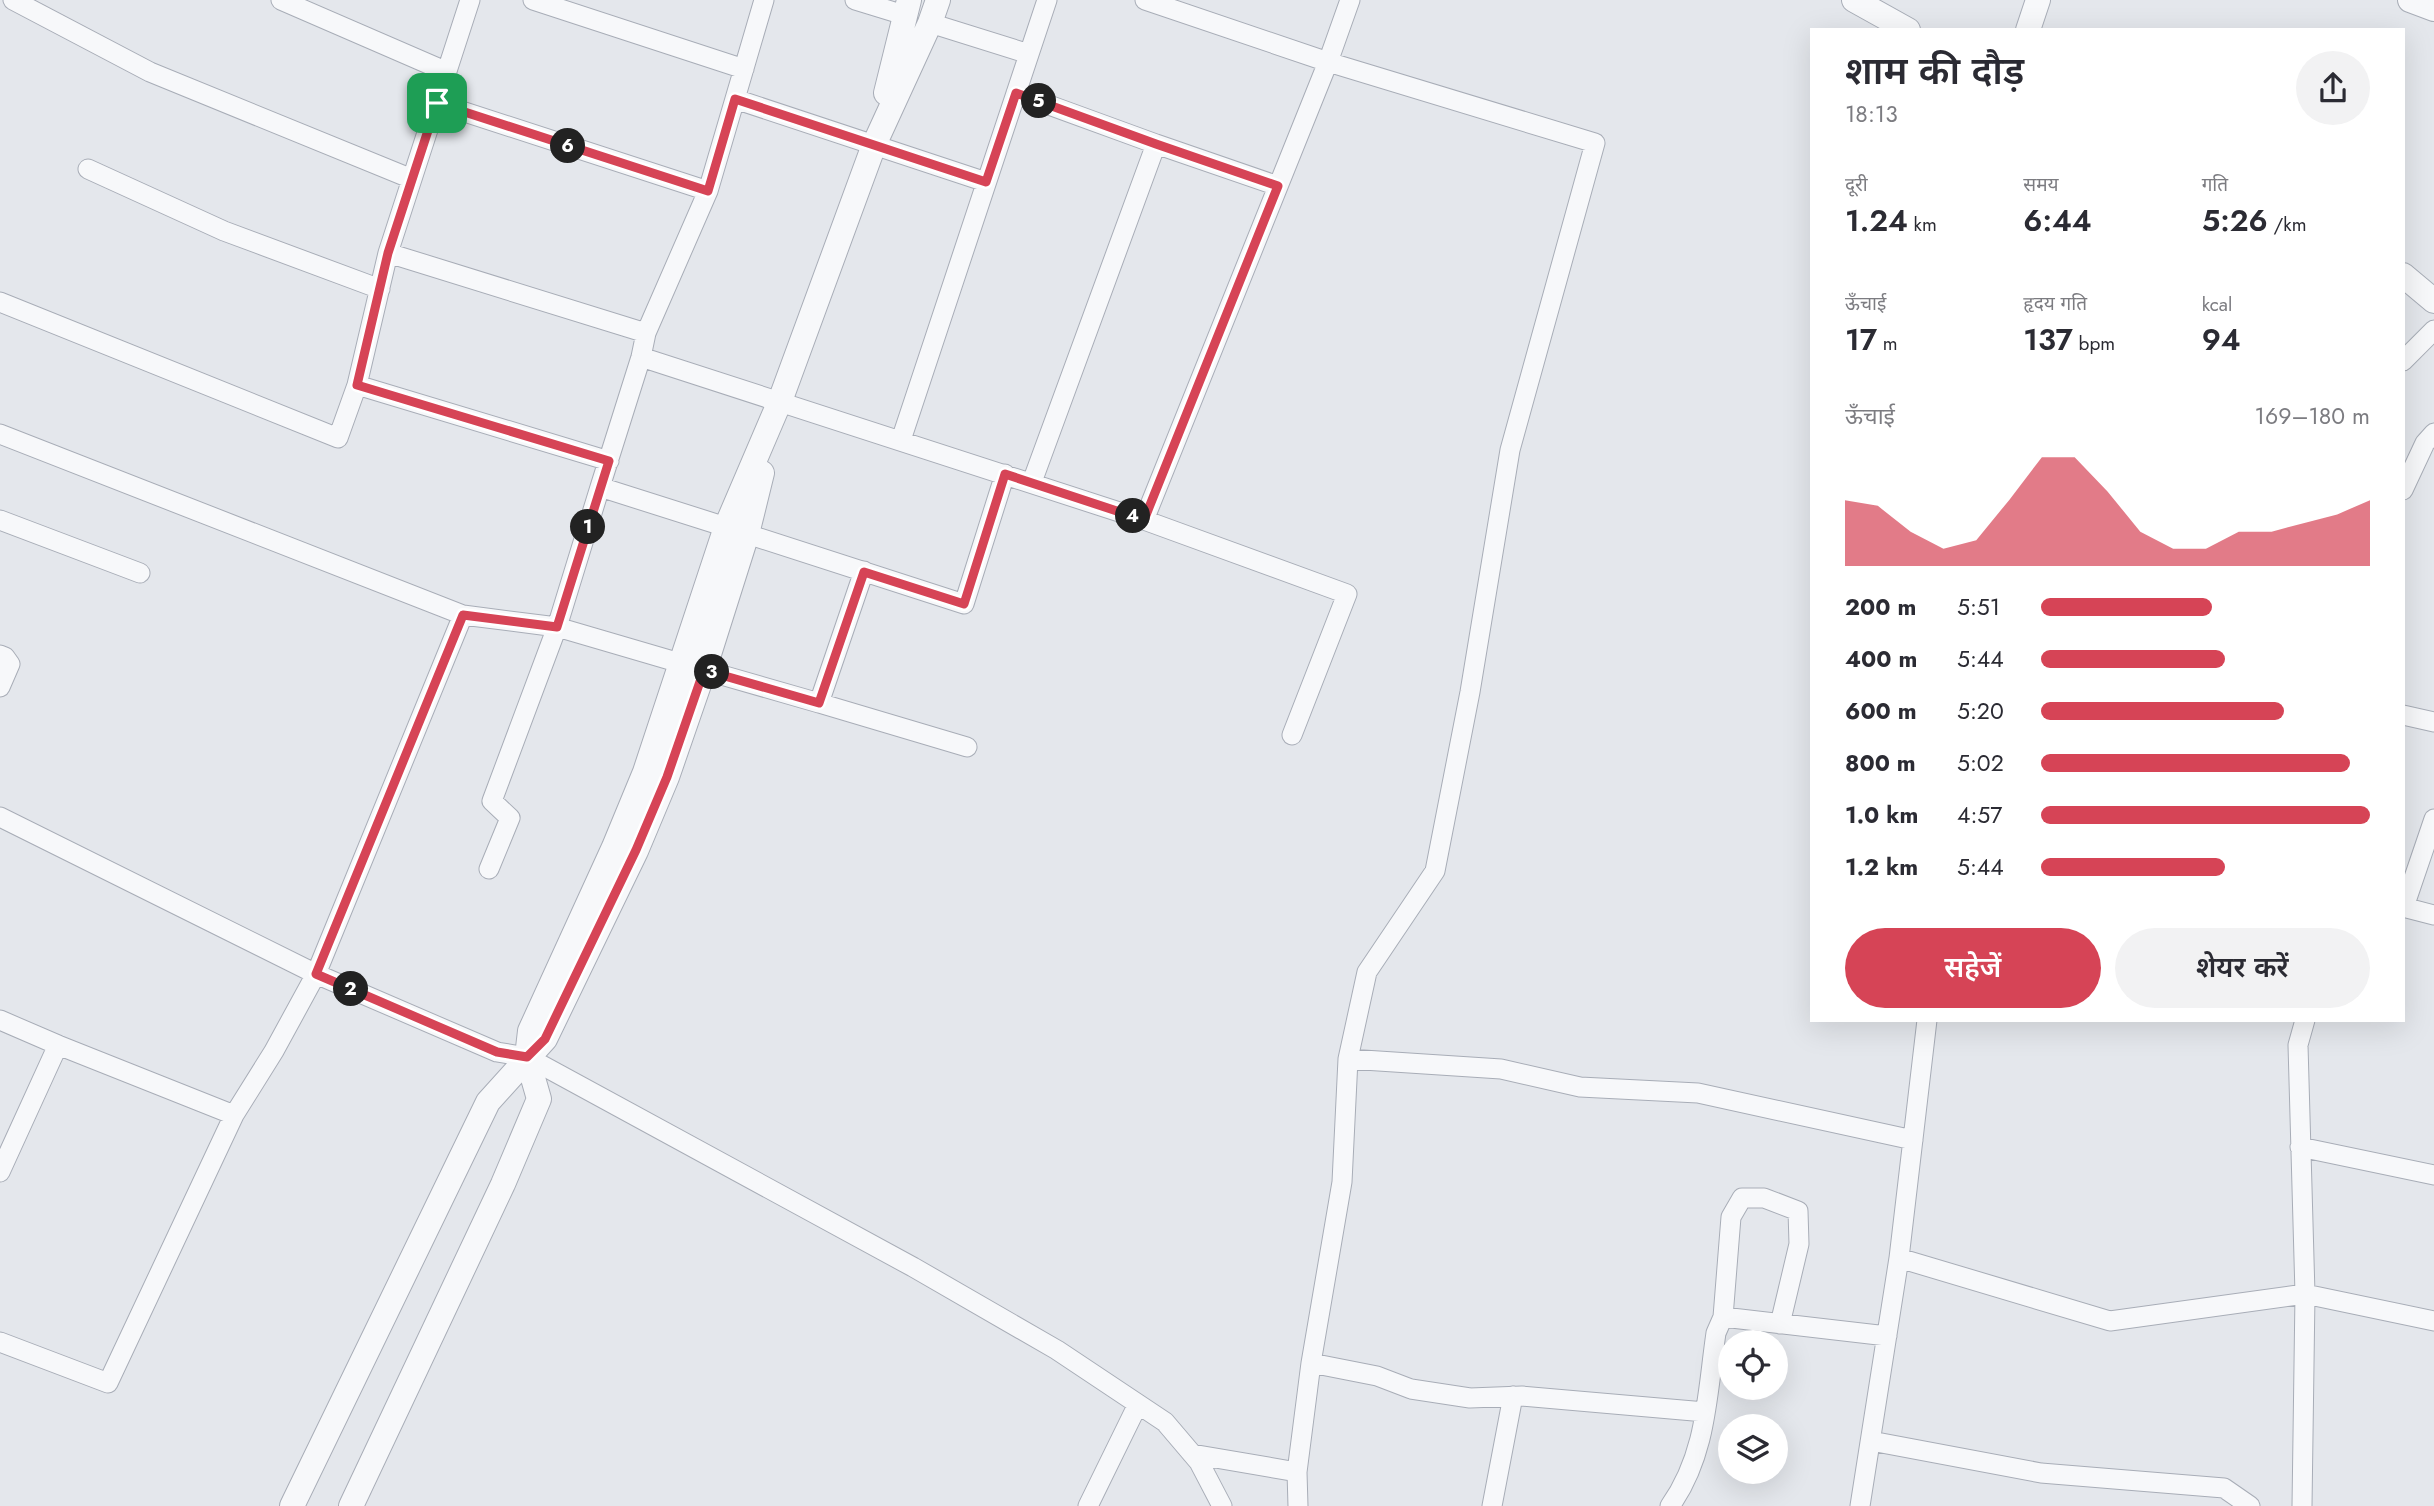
<!DOCTYPE html>
<html lang="hi">
<meta charset="utf-8">
<style>
body{margin:0;font-family:Jost,"Noto Sans Devanagari",sans-serif;background:#f2f2f3;color:#2b2b33;height:100vh;display:flex;flex-direction:column;font-size:26px;white-space:nowrap}
*{box-sizing:border-box;margin:0}
p{font-size:23px;color:#7c7c81}
.icon{flex:none;width:38px;height:38px;fill:none;stroke:currentColor;stroke-width:2;stroke-linecap:round;stroke-linejoin:round}
.map{position:relative;flex:1;overflow:hidden}
.drawer{position:absolute;left:1810px;top:28px;width:595px;height:994px;display:flex;flex-direction:column;background:#fff;border-radius:0px;box-shadow:0 7px 28px #0002}
.drawer>*{flex:none}
.tools{position:absolute;left:1718px;top:1330px;display:grid;gap:14px}
.tools a{display:grid;place-items:center;width:70px;height:70px;border-radius:50%;background:#fff;box-shadow:0 7px 28px #0002;font-size:35px}
.pin{position:absolute;display:grid;place-items:center;width:60px;height:60px;color:#fff;margin:-30px;border-radius:14px;box-shadow:0 4px 10px #0006}
.km{position:absolute;width:35px;height:35px;margin:-18px;border-radius:50%;background:#222;color:#fff;font-size:19px;line-height:35px;text-align:center}
.round{display:grid;place-items:center;flex:none;width:74px;height:74px;border-radius:37px;background:#f2f2f3}
.head{display:flex;align-items:center;justify-content:space-between;height:119px;padding:0 35px}
h1{font-size:38px;font-weight:600;line-height:52px}
.figures{display:grid;grid-template-columns:repeat(3,1fr);gap:10px;height:119px;padding:7px 35px}
.figures div{display:grid;align-content:center}
.figures b{font-size:30px;font-weight:600}
.figures small{font-size:19px;font-weight:400}
.figures p{font-size:19px}
.chart{height:196px;padding:14px 35px}
.chart p{display:flex;justify-content:space-between}
.chart svg{width:100%;height:126px;margin-top:7px;fill:#d64456;opacity:.7}
.action{display:flex;gap:14px;margin-top:auto;padding:14px 35px}
.action a{flex:1;height:80px;border-radius:42px;background:#d64456;color:#fff;font-size:28px;font-weight:600;line-height:80px;text-align:center}
.action a+a{background:#f2f2f3;color:#2b2b33}
ul{padding:0 35px;list-style:none;font-size:23px}
li{display:grid;grid-template-columns:112px 84px 1fr;align-items:center;height:52px}
li i{height:18px;border-radius:9px;background:#d64456}
.map>svg:first-child{display:block}
.lines{fill:none;stroke-linecap:round;stroke-linejoin:round}
.minor-casing{stroke:#a8adb7;stroke-width:21}
.tertiary-casing{stroke:#a8adb7;stroke-width:26}
.minor{stroke:#f7f8fa;stroke-width:19}
.tertiary{stroke:#f7f8fa;stroke-width:24}
.route-casing{stroke:#fff;stroke-width:14}
.route{stroke:#d64456;stroke-width:9}
</style>
<div class="map">
<svg width="2434" height="1506" viewBox="0 0 2434 1506">
<rect width="100%" height="100%" fill="#e4e7ec"/>
<g class="lines">
<g class="minor-casing">
<path id="minor" d="M 13,0 L 150,72 L 412,179
M 281,0 L 447,72
M 470,0 L 388,253 L 646,333 L 641,357 L 600,487 L 726,527
M 533,0 L 744,69
M 855,0 L 904,15
M 1145,0 L 1328,62 L 1144,520 L 1347,594 L 1292,735
M 930,23 L 1029,54
M 1016,93 L 1156,144 L 1032,482
M 735,99 L 986,182
M 437,103 L 708,191
M 1156,144 L 1278,186
M 88,169 L 224,231 L 380,289
M 388,253 L 357,385 L 609,461
M 0,302 L 338,438 L 357,385
M 646,333 L 708,191 L 764,0
M 641,357 L 1144,520
M 2403,361 L 2434,330
M 0,434 L 463,615 L 316,974 L 274,1051 L 234,1115 L 108,1383 L 0,1342
M 901,440 L 1047,0
M 600,487 L 557,627 L 680,663
M 2403,490 L 2425,443 L 2434,433
M 0,520 L 140,573
M 747,534 L 964,604 L 1005,474
M 463,615 L 557,627 L 492,801 L 510,818 L 489,869
M 0,655 L 5,657 L 10,664 L 0,687
M 704,670 L 819,703 L 864,571
M 819,703 L 967,747
M 2403,715 L 2434,722
M 0,817 L 316,974 L 497,1052 L 527,1057 L 913,1267 L 1057,1350 L 1165,1422 L 1199,1462 L 1222,1506
M 2403,907 L 2434,915
M 2404,907 L 2434,819
M 0,1020 L 58,1045 L 0,1172
M 1927,1020 L 1899,1258 L 2110,1321 L 2305,1294 L 2302,1506
M 2305,1020 L 2298,1045 L 2305,1294 L 2434,1321
M 58,1045 L 234,1115
M 1348,1059 L 1501,1069 L 1580,1087 L 1698,1093 L 1913,1140
M 2300,1147 L 2434,1175
M 1723,1317 L 1887,1336
M 1311,1363 L 1377,1376 L 1411,1389 L 1470,1398 L 1522,1396 L 1705,1412
M 1871,1441 L 2041,1473 L 2224,1488 L 2250,1506
M 1192,1454 L 1297,1472
M 1088,1506 L 1138,1404
M 1298,1506 L 1297,1472 L 1311,1363 L 1342,1182 L 1348,1059 L 1367,972 L 1435,871 L 1470,692 L 1510,450 L 1595,143 L 1328,62 L 1350,0
M 1492,1506 L 1513,1396
M 1670,1506 C 1707,1454 1707,1394 1716,1333 L 1723,1317 L 1731,1217 L 1742,1198 L 1764,1198 L 1798,1211 L 1799,1244 L 1780,1324
M 1860,1506 L 1899,1258"/>
</g>
<g class="tertiary-casing">
<path id="tertiary" d="M 1854,0 L 1908,30
M 2410,0 L 2434,9
M 2028,30 L 2038,0
M 886,93 L 909,0
M 2403,275 L 2434,301
M 292,1506 L 488,1102 L 545,1039 L 636,851 L 667,777 L 704,670 L 747,534 L 762,473
M 351,1506 L 503,1184 L 539,1099 L 527,1057 L 530,1031 L 614,847 L 645,772 L 726,527 L 780,401 L 874,145 L 930,23 L 938,0"/>
</g>
<use href="#minor" class="minor"/>
<use href="#tertiary" class="tertiary"/>
</g>
<g class="lines">
<g class="route-casing">
<path id="route" d="M 1016,93 L 1156,144 L 1278,186 L 1144,520 L 1005,474 L 964,604 L 864,572 L 819,703 L 704,670 L 667,777 L 636,850 L 545,1039 L 527,1057 L 497,1052 L 316,974 L 463,615 L 557,627 L 609,461 L 357,385 L 388,253 L 437,103 L 708,191 L 735,99 L 986,182 Z"/>
</g>
<use href="#route" class="route"/>
</g>
</svg>
<div class="tools">
<a><svg class="icon" aria-label="locate" viewBox="0 0 24 24"><circle cx="12" cy="12" r="6"/><path d="M12 2v4M12 18v4M2 12h4M18 12h4"/></svg></a>
<a><svg class="icon" aria-label="layers" viewBox="0 0 24 24"><path d="M12 4l9 5-9 5-9-5zM3 14l9 5 9-5"/></svg></a>
</div>
<div class="pin" style="left:437px;top:103px;background:#1e9e55"><svg class="icon" aria-label="arrive" viewBox="0 0 24 24"><path d="M6 21V4h12l-3 4 3 4H6"/></svg></div>
<b class="km" style="left:588px;top:527px">1</b>
<b class="km" style="left:351px;top:989px">2</b>
<b class="km" style="left:712px;top:672px">3</b>
<b class="km" style="left:1133px;top:516px">4</b>
<b class="km" style="left:1039px;top:101px">5</b>
<b class="km" style="left:568px;top:146px">6</b>
<section class="drawer">
<div class="head"><div><h1>शाम की दौड़</h1><p>18:13</p></div><a class="round"><svg class="icon" aria-label="share" viewBox="0 0 24 24"><path d="M12 15V3M7 8l5-5 5 5M5 13v7h14v-7"/></svg></a></div>
<div class="figures">
<div><p>दूरी</p><b>1.24<small> km</small></b></div>
<div><p>समय</p><b>6:44</b></div>
<div><p>गति</p><b>5:26<small> /km</small></b></div>
</div>
<div class="figures">
<div><p>ऊँचाई</p><b>17<small> m</small></b></div>
<div><p>हृदय गति</p><b>137<small> bpm</small></b></div>
<div><p>kcal</p><b>94</b></div>
</div>
<div class="chart"><p><span>ऊँचाई</span>169–180 m</p>
<svg viewBox="0 0 160 44" preserveAspectRatio="none"><path d="M0 44V21L10 23L20 32L30 38L40 35L50 21L60 6L70 6L80 18L90 32L100 38L110 38L120 32L130 32L140 29L150 26L160 21V44z"/></svg>
</div>
<ul>
<li><b>200 m</b>5:51<i style="width:52%"></i></li>
<li><b>400 m</b>5:44<i style="width:56%"></i></li>
<li><b>600 m</b>5:20<i style="width:74%"></i></li>
<li><b>800 m</b>5:02<i style="width:94%"></i></li>
<li><b>1.0 km</b>4:57<i style="width:100%"></i></li>
<li><b>1.2 km</b>5:44<i style="width:56%"></i></li>
</ul>
<div class="action"><a>सहेजें</a><a>शेयर करें</a></div>
</section>
</div>
